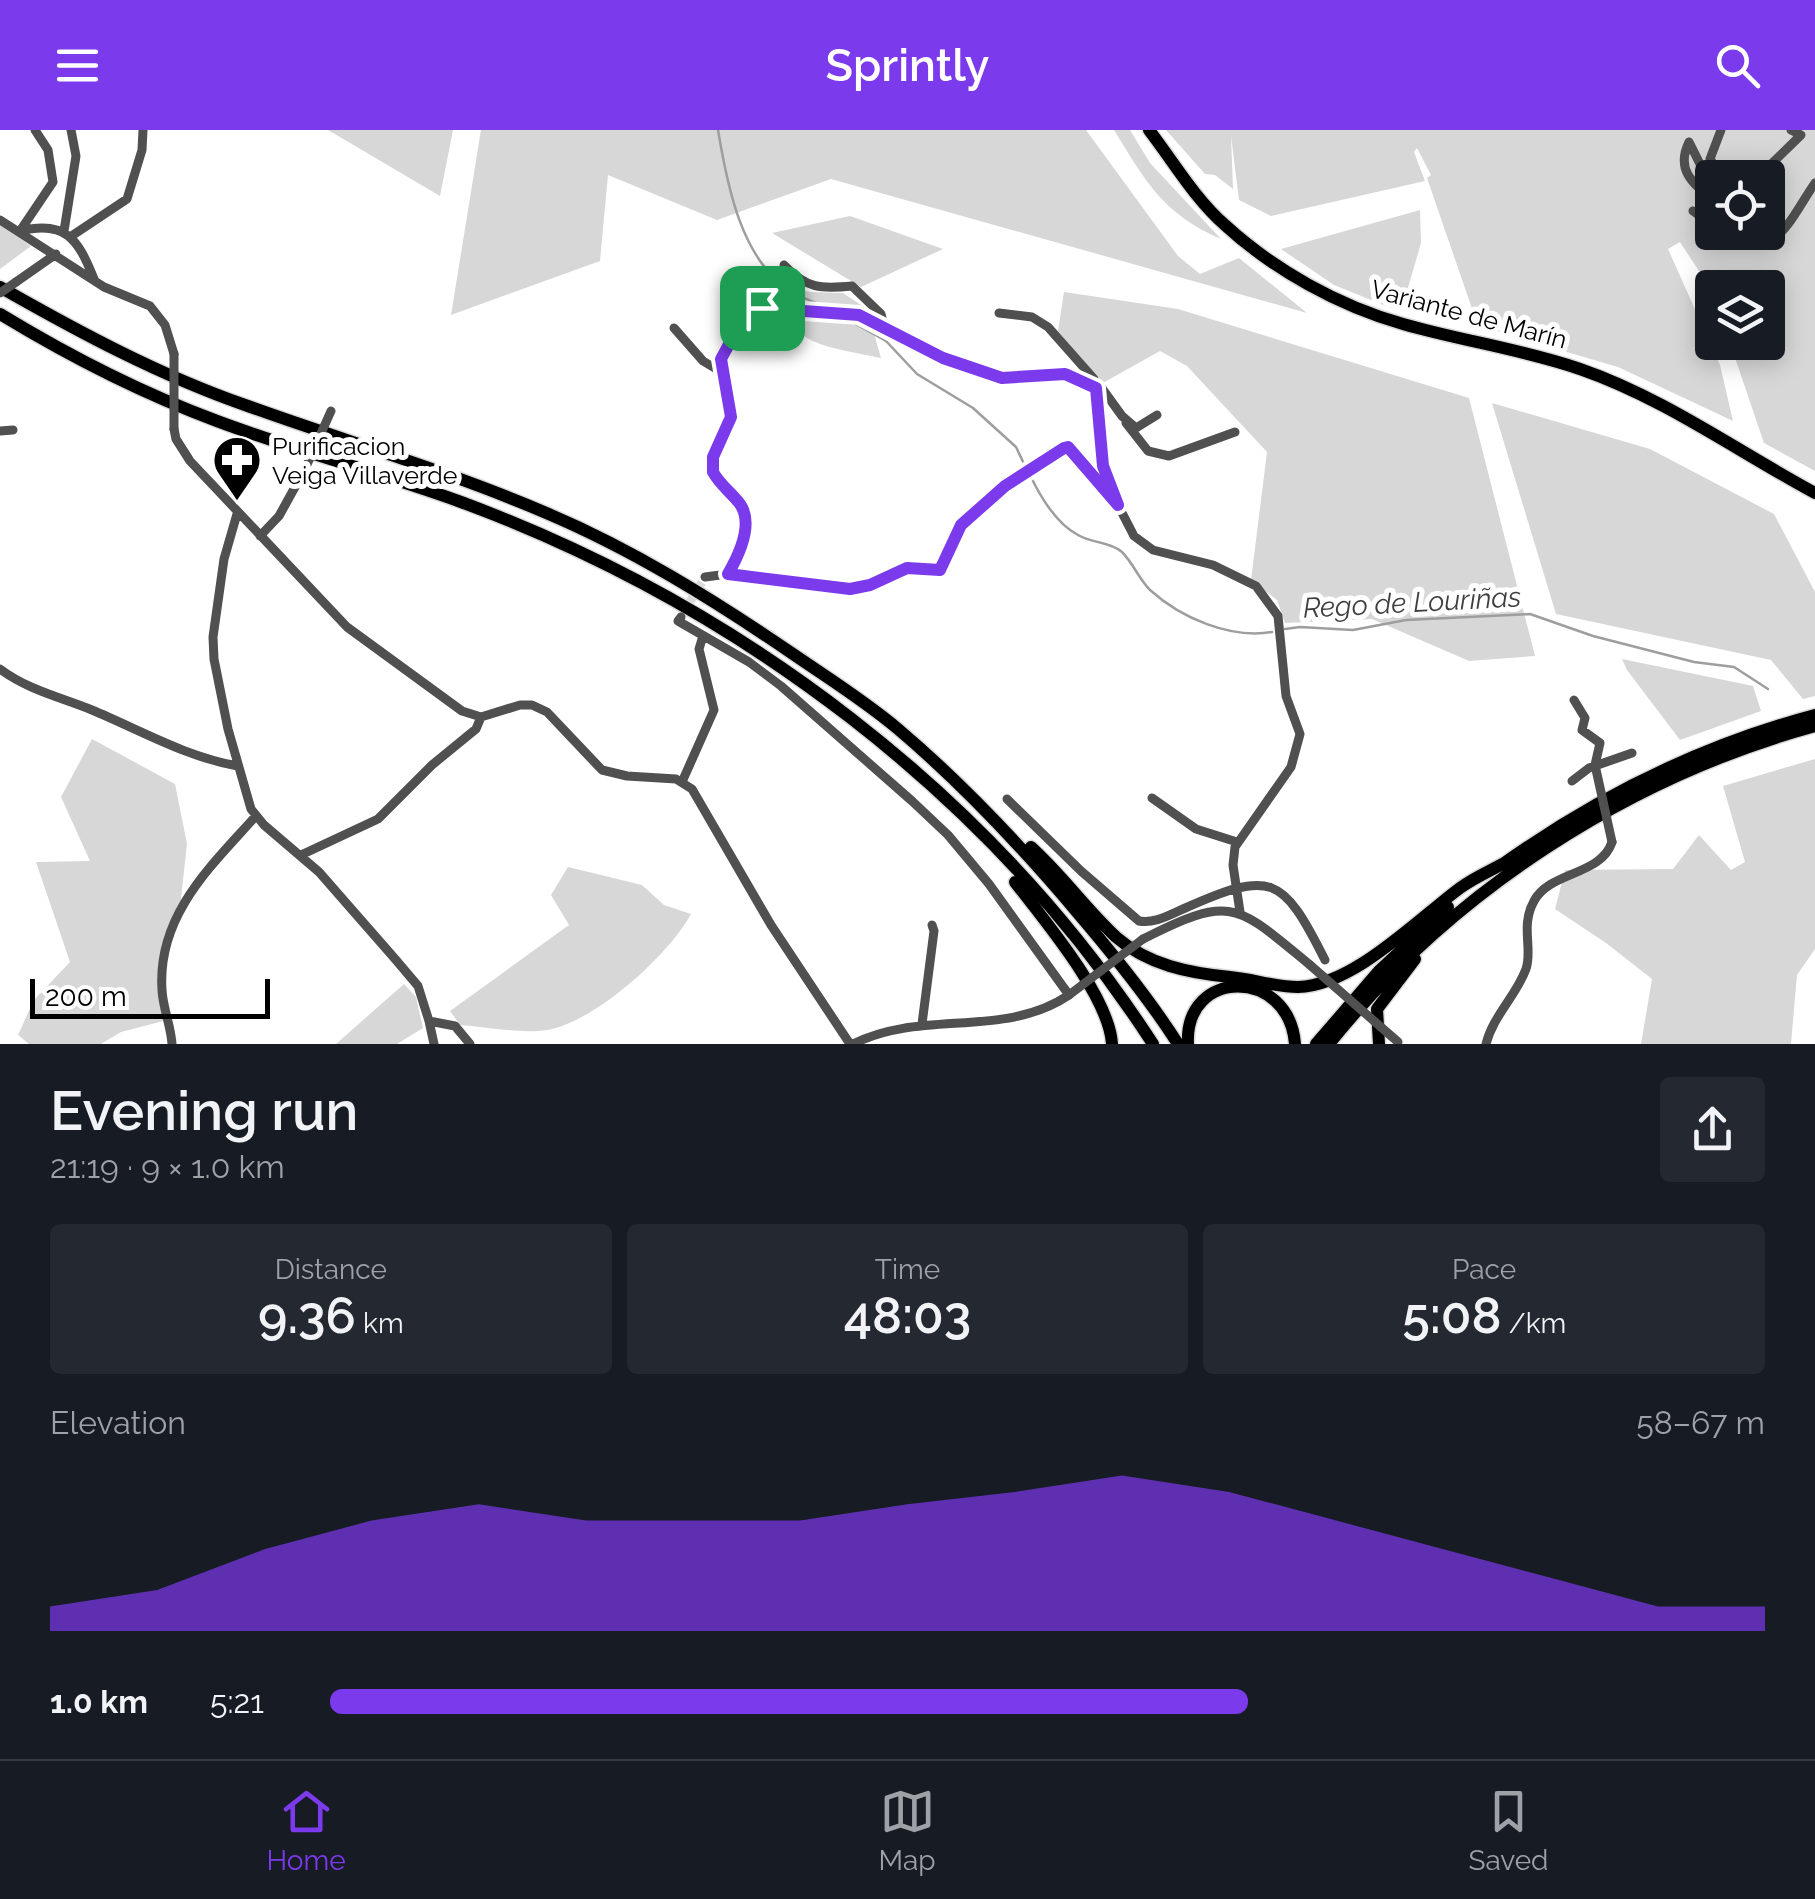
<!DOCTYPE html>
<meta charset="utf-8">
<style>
body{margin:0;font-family:Raleway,sans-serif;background:#242831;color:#f1f3f6;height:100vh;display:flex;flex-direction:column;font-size:38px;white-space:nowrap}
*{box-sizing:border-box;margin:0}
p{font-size:32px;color:#9ea1a6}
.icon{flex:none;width:55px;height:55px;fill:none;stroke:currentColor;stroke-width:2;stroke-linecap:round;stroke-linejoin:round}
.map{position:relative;height:914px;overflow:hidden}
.drawer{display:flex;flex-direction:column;background:#171b24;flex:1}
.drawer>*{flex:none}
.fabs{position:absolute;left:1695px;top:30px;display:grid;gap:20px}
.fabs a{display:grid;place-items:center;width:90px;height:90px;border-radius:10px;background:#171b24;box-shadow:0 5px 25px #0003;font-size:50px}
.scale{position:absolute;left:30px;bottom:25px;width:240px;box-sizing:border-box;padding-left:10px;border:5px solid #000;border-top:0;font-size:28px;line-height:35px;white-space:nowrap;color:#000;-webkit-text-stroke:8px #fff;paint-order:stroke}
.pin{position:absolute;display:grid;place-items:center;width:85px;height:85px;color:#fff;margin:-42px;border-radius:20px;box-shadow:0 5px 15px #0006}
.round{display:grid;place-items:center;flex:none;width:105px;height:105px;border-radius:10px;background:#242831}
.head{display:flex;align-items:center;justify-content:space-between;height:170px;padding:0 50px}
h1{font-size:55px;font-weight:600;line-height:75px}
.figures{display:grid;grid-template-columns:repeat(3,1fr);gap:15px;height:170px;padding:10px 50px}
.figures div{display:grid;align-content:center;border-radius:10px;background:#242831;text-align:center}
.figures b{font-size:50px;font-weight:600}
.figures small{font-size:28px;font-weight:400}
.figures p{font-size:28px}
.chart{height:280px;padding:20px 50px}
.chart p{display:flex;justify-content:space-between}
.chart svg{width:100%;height:180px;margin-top:10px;fill:#7c3aed;opacity:.7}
ul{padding:0 50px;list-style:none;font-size:32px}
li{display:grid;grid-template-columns:160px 120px 1fr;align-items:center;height:75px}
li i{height:25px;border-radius:12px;background:#7c3aed}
header{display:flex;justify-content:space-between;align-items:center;height:130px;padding:0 50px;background:#7c3aed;color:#fff;font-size:45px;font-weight:600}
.dock{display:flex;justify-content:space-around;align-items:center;height:140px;border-top:2px solid #363941;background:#171b24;font-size:28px;color:#9ea1a6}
.dock a{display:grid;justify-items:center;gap:5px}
.dock .selected{color:#7c3aed}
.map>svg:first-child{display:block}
.green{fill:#d7d7d7;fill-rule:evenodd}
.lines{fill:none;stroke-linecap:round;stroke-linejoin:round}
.stream{stroke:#9e9e9e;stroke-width:2.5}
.minor-tunnel{stroke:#d9d9d9;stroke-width:9;stroke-dasharray:9 4.5;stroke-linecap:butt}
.highway-casing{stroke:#dbdbdb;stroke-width:15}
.minor{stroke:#505050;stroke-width:9}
.highway{stroke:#000;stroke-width:12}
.minor-bridge{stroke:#505050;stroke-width:9}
.route-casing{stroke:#fff;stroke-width:20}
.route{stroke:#7c3aed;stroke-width:12}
.labels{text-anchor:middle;stroke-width:10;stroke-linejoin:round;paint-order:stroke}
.street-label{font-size:25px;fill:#000;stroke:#fff}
.poi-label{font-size:25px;fill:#000;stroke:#fff;text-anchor:start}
.water-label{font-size:28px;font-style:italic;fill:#3f3f3f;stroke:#fff}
</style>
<header><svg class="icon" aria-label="menu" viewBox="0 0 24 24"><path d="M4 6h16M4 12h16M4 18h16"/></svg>Sprintly<svg class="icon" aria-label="search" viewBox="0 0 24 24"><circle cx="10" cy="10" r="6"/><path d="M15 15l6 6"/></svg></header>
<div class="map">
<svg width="1815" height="914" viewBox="0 0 1815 914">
<rect width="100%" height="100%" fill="#fff"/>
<path class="green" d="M 328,0 L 453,0 L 440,66 Z
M 481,0 L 1086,0 L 1178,126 L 1200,144 L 1239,128 L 1307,183 L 831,49 L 717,90 L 608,45 L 600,131 L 451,185 Z
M 1114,0 L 1130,0 L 1150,33 L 1221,109 C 1163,84 1146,52 1114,0 Z
M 1166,0 L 1815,0 L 1815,341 L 1764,313 L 1730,213 L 1768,212 L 1768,158 L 1712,158 L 1712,161 L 1680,112 L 1668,119 L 1720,235 L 1733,291 L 1618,237 L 1478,196 L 1427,48 L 1431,45 L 1417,18 L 1414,22 L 1425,51 L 1271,86 L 1239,70 L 1231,6 L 1233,59 L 1215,45 L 1205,44 ZM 1712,48 L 1768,48 L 1768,102 L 1712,102 Z
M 1420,80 L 1421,113 L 1405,168 L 1391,178 L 1334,155 L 1281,119 Z
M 850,86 L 943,119 L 861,157 L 772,103 Z
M 0,95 L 31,116 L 0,139 Z
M 759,152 L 811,162 L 843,163 L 867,179 L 881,228 C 811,214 798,216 759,152 Z
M 1064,162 L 1178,179 L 1469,268 L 1535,526 L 1469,531 L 1372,489 L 1285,493 L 1277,470 L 1251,450 L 1267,322 L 1187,236 L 1160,221 L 1101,254 L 1058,201 Z
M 1492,273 L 1650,319 L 1774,384 L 1815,462 L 1815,566 L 1803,569 L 1771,530 L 1556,484 Z
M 1622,529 L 1753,556 L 1761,581 L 1680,610 L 1627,540 Z
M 92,609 L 175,654 L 187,714 L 180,777 L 167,816 L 162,857 L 167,890 L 121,902 L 101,914 L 29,914 L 18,905 L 34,870 L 70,832 L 36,732 L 90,731 L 61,667 Z
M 1815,629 L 1815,819 L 1797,845 L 1791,914 L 1641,914 L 1652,849 L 1606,813 L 1555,779 L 1565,740 L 1673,739 L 1699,705 L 1731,740 L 1745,732 L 1723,656 Z
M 568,737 L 642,755 L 664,775 L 691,784 C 669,825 595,892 547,900 C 524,904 485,897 460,895 L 450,881 L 569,795 L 551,765 Z
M 404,854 L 416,867 L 423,898 L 397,914 L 336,914 Z"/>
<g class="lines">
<path class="stream" d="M 718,0 C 727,54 741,131 792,162 C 803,168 816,173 828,178
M 847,189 L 886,211 L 917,244 L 973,278 L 1016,317 L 1026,338
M 1030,345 C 1040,366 1057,394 1078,405 C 1091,413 1111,412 1122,422 C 1133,433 1139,449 1150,460 C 1181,488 1230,509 1272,502
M 1285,499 L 1300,497 L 1353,500 L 1406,490 L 1530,484 L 1593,506 L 1694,532 L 1734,537 L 1768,559"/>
<path class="minor-tunnel" d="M 683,483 L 705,447"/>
<g class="highway-casing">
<path id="highway" d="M 1149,0 C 1173,31 1195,69 1225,95 C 1274,140 1339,176 1403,194 C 1462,211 1522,219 1580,239 C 1664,268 1737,321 1815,363
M 0,157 C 79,202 159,245 245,275 C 344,311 446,340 544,382 C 632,419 714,470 793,524 C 828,548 865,571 898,599 C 963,654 1022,717 1077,782 C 1113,824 1148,867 1178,914
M 0,184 C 69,226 141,263 217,291 C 297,321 381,343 461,372 C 739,475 991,664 1153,914
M 1031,717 C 1062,745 1086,779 1116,807 C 1148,835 1189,843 1230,847 C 1253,849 1275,857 1298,857 C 1353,856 1418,789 1460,758 C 1475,747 1492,740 1508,731
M 1503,734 C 1597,667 1703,615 1815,585
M 1015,752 C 1044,790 1109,866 1112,914
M 1188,914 C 1184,838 1289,837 1295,914
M 1316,914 L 1379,841 L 1448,777
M 1329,914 C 1451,762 1626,648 1815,596
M 1379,914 L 1377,879 L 1415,829"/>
</g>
<path class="minor" d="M 1721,0 L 1710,29 L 1714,35 L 1744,48
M 1689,12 C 1676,39 1691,52 1712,69
M 1689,12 L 1703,40 L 1712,49
M 1757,48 L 1801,5 L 1791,0
M 1693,81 L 1712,95
M 0,90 L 104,157 L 150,176 L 165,195 L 174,224
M 20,101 L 53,52 L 48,20 L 35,0
M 20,101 C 66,90 78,109 94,149
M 64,101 L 76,26 L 71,0
M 1723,102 C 1776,136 1789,90 1815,53
M 70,107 L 127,69 L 142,20 L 143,0
M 784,135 C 807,159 821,159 852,156 L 881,184 L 884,196
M 16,152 L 56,124
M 999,183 L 1032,187 L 1048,197 L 1094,249 L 1103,336 L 1113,363
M 674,198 L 703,231 L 723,243
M 1126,293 L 1148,321 L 1169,326 L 1235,302
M 174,299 L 176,309 L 190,331 L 347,497 L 462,581 L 481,587 L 520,575 L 532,575 L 547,582 L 602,640 L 627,646 L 676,649 L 692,659 L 771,795 L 850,914
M 0,301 L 13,300
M 237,384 L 224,429 L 213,507 L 214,529 L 228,599 L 251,679 L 264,695 L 319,742 L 396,830 L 418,856 L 429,891 L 455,896 L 470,914
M 260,406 L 279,386 L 305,339
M 728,444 L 850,459 L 870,455 L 907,438 L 939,440 L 961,395 L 1005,356 L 1068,317 L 1118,375 L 1134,406 L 1153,420 L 1213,435 L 1256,456 L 1278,486 L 1286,566 L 1300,604 L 1291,637 L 1235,717 L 1233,735 L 1240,782
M 705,447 L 728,444 C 739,425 756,391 738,372 C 730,363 717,355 713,343 C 707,325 726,309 729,292 C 737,257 709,239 733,203 C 741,192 749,184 762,178 L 859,185 L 943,228 L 1003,248 L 1065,244 L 1096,258 L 1101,257 L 1122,286 L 1136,298 L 1157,285
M 681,487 L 678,491 L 749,532 L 781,556 L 912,671 L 948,705 L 989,754 L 1069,865 C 1004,909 922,879 853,914
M 0,539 C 28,560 60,567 92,580 C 140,600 186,627 238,636
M 1574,570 L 1585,588 L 1582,600 L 1600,613 L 1595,635
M 1572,651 L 1589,638 L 1632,623
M 682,652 L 714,580 L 699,519 L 703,506
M 1152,668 L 1196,699 L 1237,712
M 1007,669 L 1081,741 L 1139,791 C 1154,794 1169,785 1183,779 C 1271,740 1282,744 1325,830
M 301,725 L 378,689 L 432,635 L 476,599 L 481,587
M 1143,809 C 1233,763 1237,775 1310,835
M 429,891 L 434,914
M 922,894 L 934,801 L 932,795
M 172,914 C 171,896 163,879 162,860 C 157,786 210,737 255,687
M 1486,914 C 1493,886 1516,866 1526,839 C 1533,819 1520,796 1534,771 C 1550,741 1601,746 1612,712"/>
<use href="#highway" class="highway"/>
<path class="minor-bridge" d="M 0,163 L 16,152
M 174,224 L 174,299
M 305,339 L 331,281
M 1595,635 L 1612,712
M 1310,835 L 1398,912
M 1069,865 L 1143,809"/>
</g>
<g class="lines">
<g class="route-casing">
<path id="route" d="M 762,178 L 859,185 L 943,228 L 1002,248 L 1065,244 L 1096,258 L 1103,336 L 1118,375 L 1068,317 L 1064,318 L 1005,356 L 961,395 L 940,440 L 907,438 L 870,455 L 850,459 L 728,444 C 739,425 754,394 740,374 C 731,362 720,355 713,342 L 713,327 L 731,287 L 721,229 L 740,194 Z"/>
</g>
<use href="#route" class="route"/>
</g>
<defs>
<g id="pharmacy-pin" transform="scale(2.5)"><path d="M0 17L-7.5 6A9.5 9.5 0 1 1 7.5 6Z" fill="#000" stroke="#fff"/><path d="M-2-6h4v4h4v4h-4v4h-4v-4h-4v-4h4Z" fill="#fff"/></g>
</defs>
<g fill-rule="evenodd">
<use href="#pharmacy-pin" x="237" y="330"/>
</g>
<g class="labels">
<g class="street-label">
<text transform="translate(1469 184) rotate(15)" y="9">Variante de Marín</text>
</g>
<g class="poi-label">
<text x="272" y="325">Purificacion<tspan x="272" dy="29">Veiga Villaverde</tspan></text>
</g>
<g class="water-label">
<text transform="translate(1412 472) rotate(-3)" y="10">Rego de Louriñas</text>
</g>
</g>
</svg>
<div class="fabs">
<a><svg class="icon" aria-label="locate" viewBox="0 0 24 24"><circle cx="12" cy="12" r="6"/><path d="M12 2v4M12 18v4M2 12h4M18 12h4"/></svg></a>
<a><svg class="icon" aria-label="layers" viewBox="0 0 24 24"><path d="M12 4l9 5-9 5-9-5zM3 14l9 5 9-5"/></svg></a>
</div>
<div class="scale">200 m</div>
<div class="pin" style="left:762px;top:178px;background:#1e9e55"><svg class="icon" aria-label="arrive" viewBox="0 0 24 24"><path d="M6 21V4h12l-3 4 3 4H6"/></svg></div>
</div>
<section class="drawer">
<div class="head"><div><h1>Evening run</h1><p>21:19 · 9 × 1.0 km</p></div><a class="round"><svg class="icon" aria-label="share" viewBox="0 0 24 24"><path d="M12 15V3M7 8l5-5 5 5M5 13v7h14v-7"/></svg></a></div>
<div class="figures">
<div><p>Distance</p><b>9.36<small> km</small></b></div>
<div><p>Time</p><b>48:03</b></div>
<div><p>Pace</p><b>5:08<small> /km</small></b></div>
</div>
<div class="chart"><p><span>Elevation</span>58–67 m</p>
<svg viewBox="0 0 160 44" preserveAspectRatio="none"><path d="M0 44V38L10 34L20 24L30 17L40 13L50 17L60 17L70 17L80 13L90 10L100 6L110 10L120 17L130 24L140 31L150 38L160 38V44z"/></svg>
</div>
<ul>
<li><b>1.0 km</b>5:21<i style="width:64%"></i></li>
</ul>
</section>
<nav class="dock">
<a class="selected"><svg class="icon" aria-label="home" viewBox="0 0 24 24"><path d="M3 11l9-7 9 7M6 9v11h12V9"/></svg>Home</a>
<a><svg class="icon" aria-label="map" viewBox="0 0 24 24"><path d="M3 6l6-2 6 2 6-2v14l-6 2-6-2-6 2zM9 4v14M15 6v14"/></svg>Map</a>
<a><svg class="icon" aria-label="saved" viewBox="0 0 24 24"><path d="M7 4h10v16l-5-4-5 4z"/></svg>Saved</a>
</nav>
